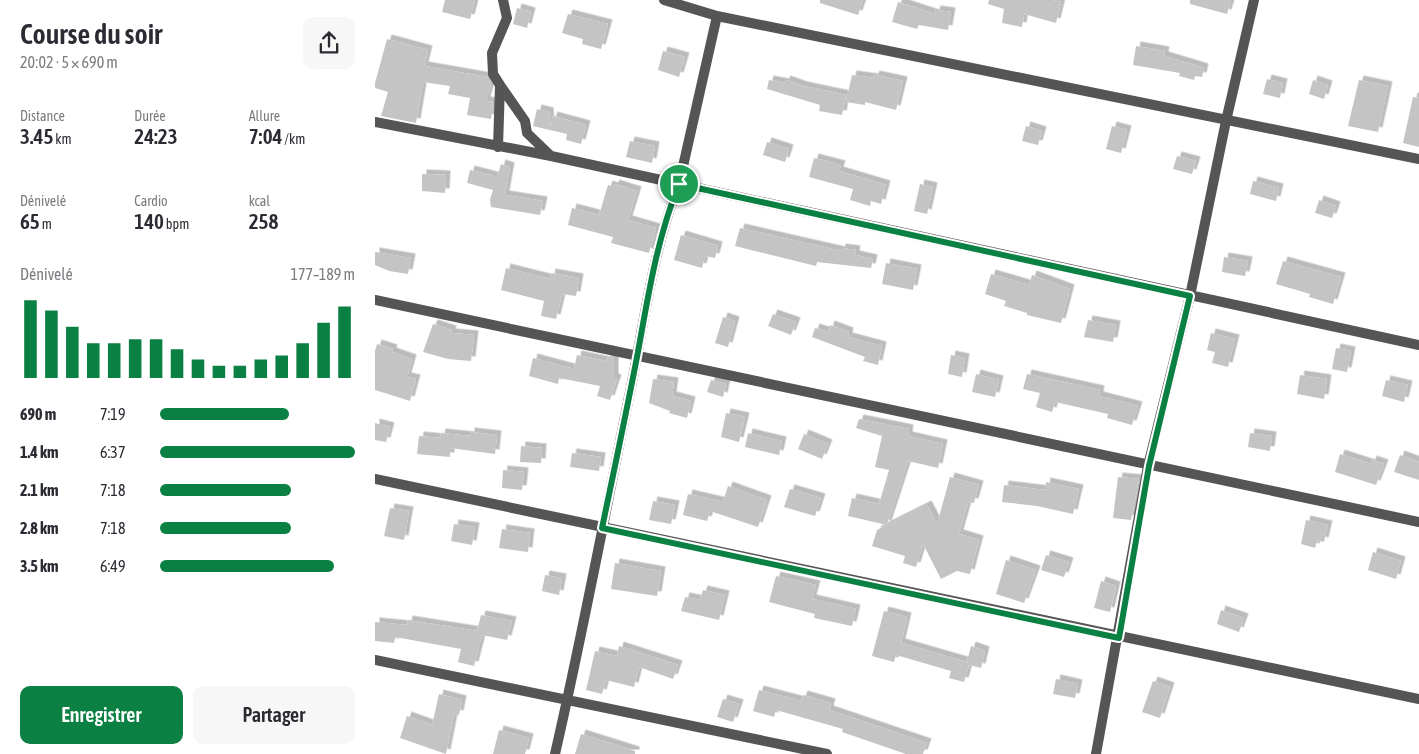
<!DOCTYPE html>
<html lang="fr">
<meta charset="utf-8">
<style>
body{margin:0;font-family:"Asap Condensed",sans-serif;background:#f7f7f7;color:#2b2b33;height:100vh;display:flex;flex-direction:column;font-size:19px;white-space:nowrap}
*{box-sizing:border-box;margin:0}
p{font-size:16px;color:#7c7c81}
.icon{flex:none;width:28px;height:28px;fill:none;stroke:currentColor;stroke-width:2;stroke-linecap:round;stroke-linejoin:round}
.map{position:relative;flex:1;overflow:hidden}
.details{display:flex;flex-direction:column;background:#fff;width:375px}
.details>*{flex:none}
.pin{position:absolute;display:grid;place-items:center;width:42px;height:42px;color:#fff;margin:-21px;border:2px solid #fff;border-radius:50%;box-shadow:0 1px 5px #0007}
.round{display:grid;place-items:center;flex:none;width:52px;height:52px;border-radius:10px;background:#f7f7f7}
.head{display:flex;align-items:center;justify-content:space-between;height:85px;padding:0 20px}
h1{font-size:28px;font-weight:600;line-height:38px}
.stats{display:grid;grid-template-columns:repeat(3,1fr);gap:8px;height:85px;padding:5px 20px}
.stats div{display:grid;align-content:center}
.stats b{font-size:21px;font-weight:600}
.stats small{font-size:14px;font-weight:400}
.stats p{font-size:14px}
.chart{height:140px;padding:10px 20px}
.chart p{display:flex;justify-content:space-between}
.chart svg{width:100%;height:90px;margin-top:5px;stroke:#0b8043;stroke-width:6}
.primary-button{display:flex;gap:10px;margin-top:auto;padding:10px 20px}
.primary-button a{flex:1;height:58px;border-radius:10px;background:#0b8043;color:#fff;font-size:20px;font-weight:600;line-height:58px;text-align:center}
.primary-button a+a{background:#f7f7f7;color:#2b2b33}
ul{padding:0 20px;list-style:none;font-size:16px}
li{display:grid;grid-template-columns:80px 60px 1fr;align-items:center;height:38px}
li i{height:12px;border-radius:6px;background:#0b8043}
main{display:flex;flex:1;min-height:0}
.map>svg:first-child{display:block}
.building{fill:#c4c4c4;filter:url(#shadow)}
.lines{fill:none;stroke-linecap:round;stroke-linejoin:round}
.minor{stroke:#555;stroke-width:10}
.route-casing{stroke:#fff;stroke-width:10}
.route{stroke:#0b8043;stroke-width:6}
</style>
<main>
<section class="details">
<div class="head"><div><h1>Course du soir</h1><p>20:02 · 5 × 690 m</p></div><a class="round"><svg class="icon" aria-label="share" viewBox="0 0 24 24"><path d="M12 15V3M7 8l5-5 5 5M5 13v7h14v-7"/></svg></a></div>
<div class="stats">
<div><p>Distance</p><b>3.45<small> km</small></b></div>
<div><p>Durée</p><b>24:23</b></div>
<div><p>Allure</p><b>7:04<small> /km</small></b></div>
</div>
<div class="stats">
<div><p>Dénivelé</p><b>65<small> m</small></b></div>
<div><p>Cardio</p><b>140<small> bpm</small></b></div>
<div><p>kcal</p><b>258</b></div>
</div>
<div class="chart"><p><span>Dénivelé</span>177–189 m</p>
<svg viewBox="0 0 160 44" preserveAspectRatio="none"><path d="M5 44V6M15 44V11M25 44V19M35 44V27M45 44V27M55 44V25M65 44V25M75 44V30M85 44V35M95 44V38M105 44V38M115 44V35M125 44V33M135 44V27M145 44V17M155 44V9"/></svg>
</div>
<ul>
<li><b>690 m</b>7:19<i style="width:66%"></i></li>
<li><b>1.4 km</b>6:37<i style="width:100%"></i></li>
<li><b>2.1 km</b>7:18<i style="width:67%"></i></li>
<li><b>2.8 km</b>7:18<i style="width:67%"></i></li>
<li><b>3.5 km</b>6:49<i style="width:89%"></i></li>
</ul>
<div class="primary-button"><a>Enregistrer</a><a>Partager</a></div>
</section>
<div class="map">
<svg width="1044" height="754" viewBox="0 0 1044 754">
<defs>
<filter id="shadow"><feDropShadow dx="4.5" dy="-4.5" stdDeviation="0" flood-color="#0004"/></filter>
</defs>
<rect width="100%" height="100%" fill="#fff"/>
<path class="building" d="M 70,0 L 100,0 L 95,19 L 67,12 Z
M 445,0 L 488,0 L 483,15 L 445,3 Z
M 614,0 L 677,0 L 686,2 L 681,23 L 649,14 L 647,27 L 627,23 L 629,9 L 613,4 Z
M 815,0 L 856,0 L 852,14 L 815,4 Z
M 523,2 L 560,14 L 561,10 L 576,12 L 573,30 L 544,25 L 542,29 L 517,22 Z
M 142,8 L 156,12 L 152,28 L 138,24 Z
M 193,14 L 233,24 L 226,49 L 207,44 L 208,39 L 187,33 Z
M 12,39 L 53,50 L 49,66 L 112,77 L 116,83 L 111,101 L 118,102 L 116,119 L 92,115 L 95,98 L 73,94 L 75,86 L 48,82 L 41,123 L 6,116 L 13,92 L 0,88 L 0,83 Z
M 761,46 L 790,51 L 789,56 L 829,68 L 827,77 L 820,76 L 819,80 L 804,76 L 805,73 L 758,65 Z
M 288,51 L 310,57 L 304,77 L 283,70 Z
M 477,75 L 499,78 L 500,75 L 528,81 L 521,110 L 490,102 L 490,105 L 471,102 Z
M 892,79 L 908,83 L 905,98 L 888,94 Z
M 394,80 L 410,83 L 411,80 L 428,86 L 471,95 L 467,115 L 444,111 L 445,105 L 392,89 Z
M 938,80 L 953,85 L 949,99 L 934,94 Z
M 984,80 L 1013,86 L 1003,132 L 973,126 Z
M 1038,97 L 1044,98 L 1044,147 L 1028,143 Z
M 162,109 L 174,112 L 175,126 L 178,116 L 211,125 L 206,144 L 191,140 L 192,134 L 158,126 Z
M 651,126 L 667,131 L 663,145 L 647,141 Z
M 737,126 L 752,130 L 746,153 L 731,149 Z
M 255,141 L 280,146 L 277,163 L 251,157 Z
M 392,142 L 414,149 L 410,162 L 388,155 Z
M 802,156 L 821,161 L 817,174 L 798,169 Z
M 439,158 L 466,165 L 464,171 L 511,185 L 506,204 L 496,201 L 495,206 L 475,200 L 478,189 L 434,177 Z
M 126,164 L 135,167 L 130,195 L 168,201 L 165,215 L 116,207 L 115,200 L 118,190 L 92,183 L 95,170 L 122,177 Z
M 47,174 L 71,175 L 70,193 L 47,191 Z
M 878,181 L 904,188 L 901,201 L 875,194 Z
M 240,184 L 262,191 L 253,220 L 281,228 L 274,253 L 236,243 L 238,237 L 193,225 L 197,208 L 224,215 L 233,185 L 239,187 Z
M 545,184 L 558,187 L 552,214 L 539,211 Z
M 944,200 L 961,206 L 957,218 L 940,213 Z
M 365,228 L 466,251 L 466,248 L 481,250 L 480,255 L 498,259 L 496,268 L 442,262 L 441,266 L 360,246 Z
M 306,235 L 343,246 L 340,258 L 330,256 L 327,268 L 299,260 Z
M 0,252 L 36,258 L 33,274 L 14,271 L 0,265 Z
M 849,257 L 873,261 L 870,276 L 847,272 Z
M 908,261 L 966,277 L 958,304 L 934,297 L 935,294 L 901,284 Z
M 511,263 L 542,269 L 538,290 L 507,284 Z
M 131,268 L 175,279 L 176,273 L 204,278 L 201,296 L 187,294 L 181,319 L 166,316 L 169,301 L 126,290 Z
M 616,274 L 654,285 L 657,275 L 695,289 L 686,323 L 652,315 L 652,313 L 629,306 L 631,301 L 610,294 Z
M 398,314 L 421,322 L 416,335 L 393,326 Z
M 348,317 L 360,321 L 353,347 L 340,343 Z
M 713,320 L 741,325 L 738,342 L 709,337 Z
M 58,324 L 77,330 L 76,333 L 99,335 L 96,361 L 73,359 L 48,352 Z
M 455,325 L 474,332 L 473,337 L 507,346 L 503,365 L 488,361 L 490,357 L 437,337 L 440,328 L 453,332 Z
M 836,333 L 860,339 L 853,367 L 837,363 L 840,352 L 832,350 Z
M 2,344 L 18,349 L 17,352 L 37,359 L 32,377 L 41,379 L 35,401 L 0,390 L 0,351 Z
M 961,348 L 976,351 L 972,372 L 957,369 Z
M 202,355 L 231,361 L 233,357 L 239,358 L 239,378 L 242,379 L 235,400 L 222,396 L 225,386 L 184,378 L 183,384 L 154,376 L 158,358 L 199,369 Z
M 576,355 L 590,358 L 587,377 L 573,374 Z
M 601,374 L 624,380 L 620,397 L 597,392 Z
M 652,374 L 725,390 L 724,396 L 763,406 L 757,425 L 732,418 L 733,414 L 680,402 L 677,412 L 661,407 L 665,393 L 648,389 Z
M 925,375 L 952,379 L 949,399 L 922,394 Z
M 278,379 L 299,382 L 297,396 L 316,401 L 312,418 L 294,413 L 295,411 L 274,403 Z
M 336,380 L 351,384 L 348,397 L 332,392 Z
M 1011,380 L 1033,385 L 1029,402 L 1007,396 Z
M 351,413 L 370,417 L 364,442 L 346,437 Z
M 484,419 L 534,429 L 533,436 L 568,444 L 563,468 L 533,461 L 512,525 L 552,505 L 562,524 L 575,477 L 604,485 L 599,503 L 593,502 L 584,534 L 604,540 L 595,574 L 582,571 L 566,579 L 548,544 L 541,567 L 528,563 L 530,556 L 497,546 L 502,530 L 512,525 L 473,516 L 477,498 L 504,504 L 514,470 L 500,467 L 507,436 L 481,428 Z
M 0,423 L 15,427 L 11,442 L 0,440 Z
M 95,432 L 122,435 L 120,454 L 75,448 L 75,457 L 42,454 L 44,436 L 65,438 L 66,433 L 95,436 Z
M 373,433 L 407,441 L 404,455 L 370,447 Z
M 875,433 L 897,436 L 895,451 L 873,447 Z
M 429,434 L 453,444 L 447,459 L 423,449 Z
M 146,446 L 167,448 L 166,463 L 145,462 Z
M 197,453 L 226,457 L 224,471 L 195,467 Z
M 965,454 L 996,464 L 997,460 L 1009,464 L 1001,485 L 960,472 Z
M 1025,455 L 1044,462 L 1044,480 L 1019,472 Z
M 128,470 L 149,472 L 147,490 L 127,488 Z
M 743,477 L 764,479 L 756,520 L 738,518 Z
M 671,482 L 704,489 L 698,514 L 662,506 L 627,502 L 629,485 L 670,490 Z
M 353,486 L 392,500 L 383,527 L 335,511 L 332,521 L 308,515 L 313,494 L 348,502 Z
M 415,489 L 446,498 L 440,516 L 409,507 Z
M 278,501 L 300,505 L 296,524 L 274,520 Z
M 15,508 L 34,511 L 29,540 L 9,536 Z
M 931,520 L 953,525 L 949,542 L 942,540 L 940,548 L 926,544 Z
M 79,524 L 100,527 L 97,545 L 76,541 Z
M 127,529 L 155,533 L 153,552 L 124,548 Z
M 998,552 L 1026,561 L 1021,579 L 993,570 Z
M 671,555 L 694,562 L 689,577 L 666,570 Z
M 631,560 L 661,570 L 649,603 L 621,594 Z
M 240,563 L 286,571 L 282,596 L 236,589 Z
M 170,575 L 187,578 L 184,595 L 167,591 Z
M 401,576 L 441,585 L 437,599 L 481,609 L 477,626 L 439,618 L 440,614 L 394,602 Z
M 726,581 L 741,586 L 735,612 L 719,608 Z
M 328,590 L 350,595 L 344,620 L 306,611 L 310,597 L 325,600 Z
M 846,610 L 869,618 L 864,632 L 842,624 Z
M 509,611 L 532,617 L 526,643 L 592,662 L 596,646 L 610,651 L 606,668 L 594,665 L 589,682 L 574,678 L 576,671 L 521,655 L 519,662 L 497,656 Z
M 106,615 L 137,621 L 132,640 L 107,635 L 99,666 L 83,662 L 86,649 L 20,637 L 19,643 L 0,641 L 0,622 L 32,625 L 33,620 L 102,631 Z
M 244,646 L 303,665 L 298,679 L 264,667 L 259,687 L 231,680 L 227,694 L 211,690 L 220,651 L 242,656 Z
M 681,679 L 703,684 L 700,698 L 678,694 Z
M 778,681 L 795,687 L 785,718 L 767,712 Z
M 384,690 L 426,701 L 428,695 L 456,703 L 454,710 L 552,743 L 548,754 L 531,754 L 467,732 L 468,729 L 401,710 L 399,717 L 378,711 Z
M 64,694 L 87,700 L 84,715 L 79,714 L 71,754 L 25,738 L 32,716 L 57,725 Z
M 348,699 L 364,704 L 358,722 L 342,717 Z
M 124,730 L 154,738 L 150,754 L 118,754 Z
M 206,734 L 260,751 L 260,754 L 200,754 Z"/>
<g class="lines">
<path class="minor" d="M 289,0 L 342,16 L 1044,159
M 125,85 L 150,121 L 152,133 L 176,156
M 0,122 L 176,156 L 1044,345
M 123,147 L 125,85 L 118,74 L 117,53 L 132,18 L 128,0
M 0,300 L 1044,522
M 0,479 L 1044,699
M 0,660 L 452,754
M 180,754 C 208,632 231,509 256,387 C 270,318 278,249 304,184 L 342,16
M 721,754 L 773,466 L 815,296 L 851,121 L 879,0"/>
</g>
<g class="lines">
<g class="route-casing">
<path id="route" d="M 304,184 L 815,296 L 774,466 L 744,638 L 227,528 C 239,471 251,414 262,357 C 273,298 281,241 304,184 Z"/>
</g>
<use href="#route" class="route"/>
</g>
</svg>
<div class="pin" style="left:304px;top:184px;background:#1e9e55"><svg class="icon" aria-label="arrive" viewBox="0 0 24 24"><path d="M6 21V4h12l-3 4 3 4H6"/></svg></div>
</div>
</main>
